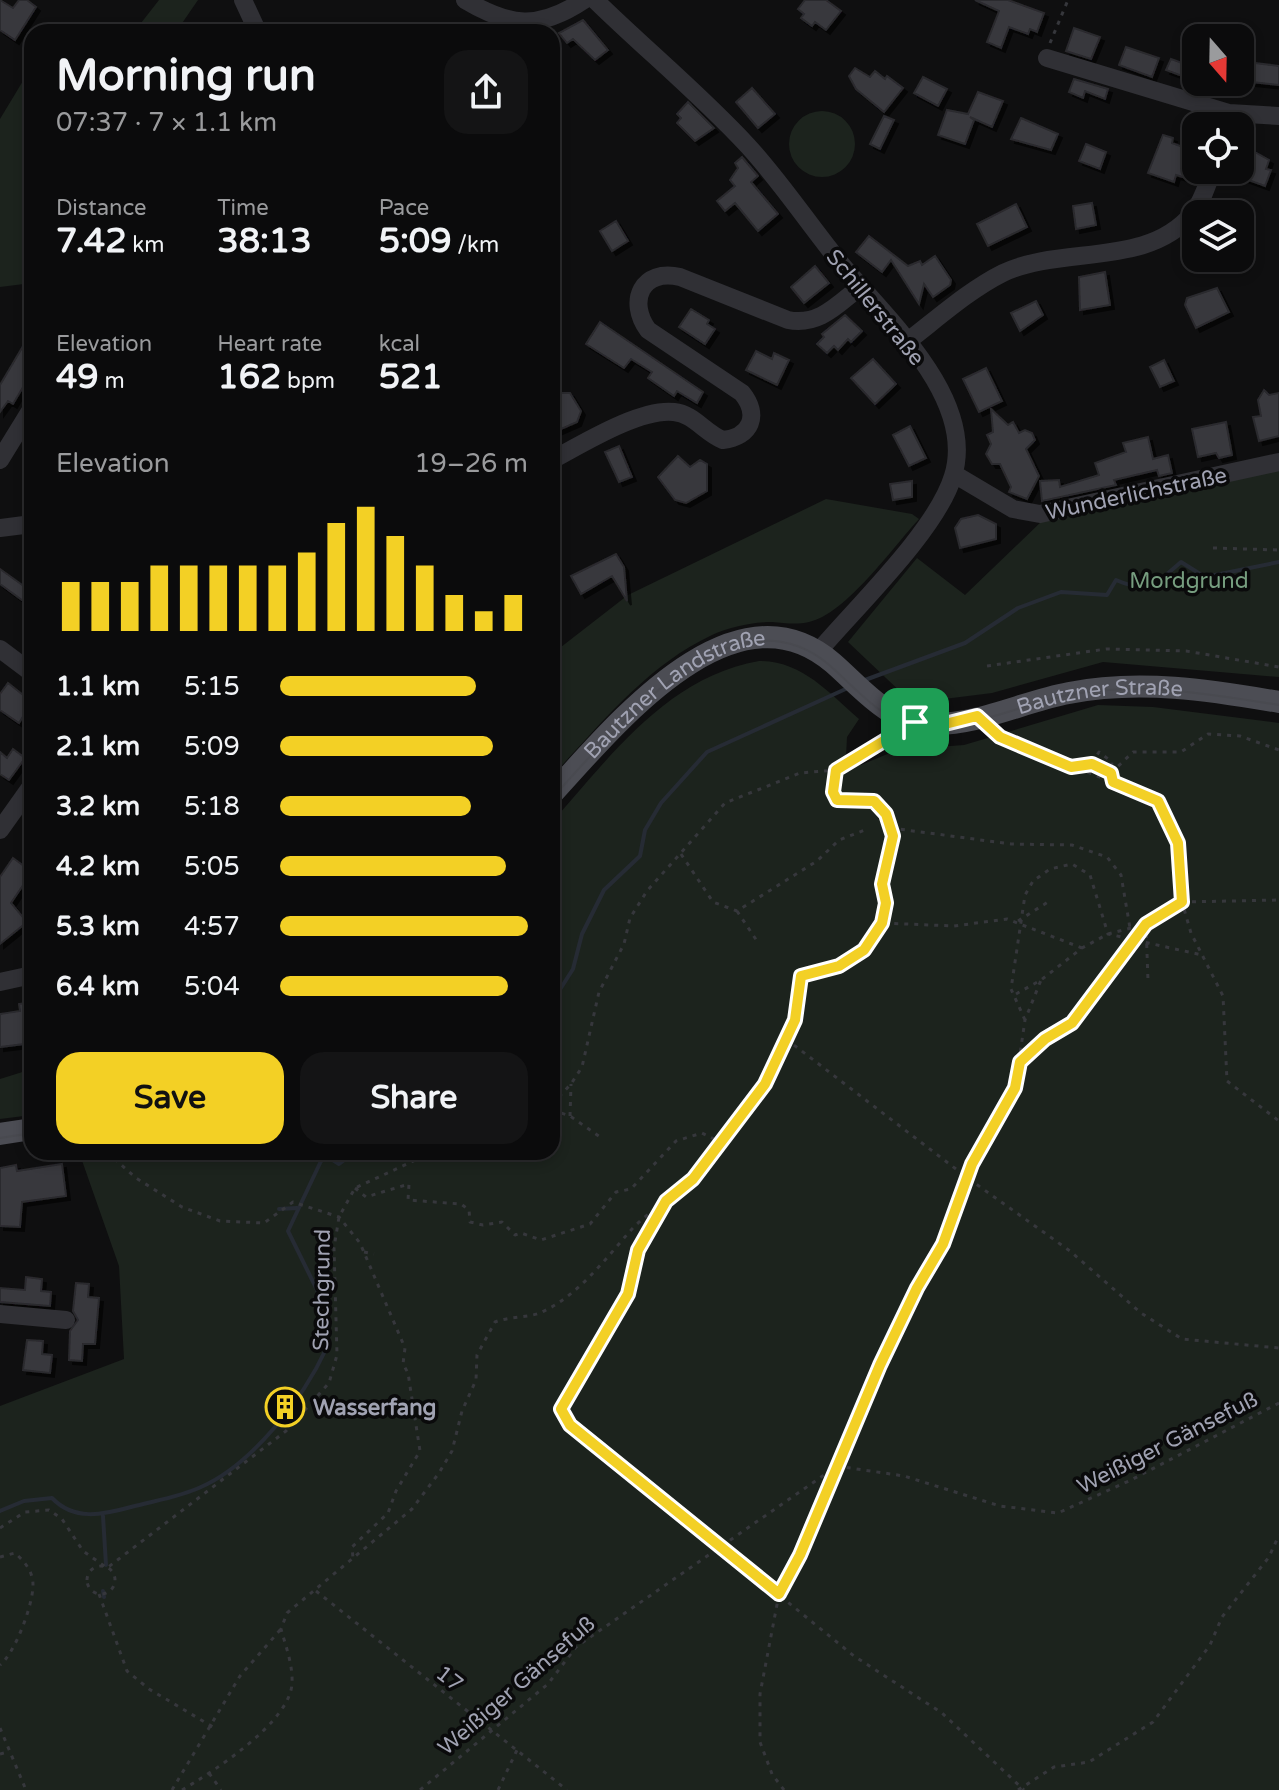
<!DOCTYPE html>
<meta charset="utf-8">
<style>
body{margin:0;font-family:"Varela Round",sans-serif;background:#141415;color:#f1f3f6;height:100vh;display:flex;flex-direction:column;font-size:30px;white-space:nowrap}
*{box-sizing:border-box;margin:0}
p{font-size:26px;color:#9a9b9d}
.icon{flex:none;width:44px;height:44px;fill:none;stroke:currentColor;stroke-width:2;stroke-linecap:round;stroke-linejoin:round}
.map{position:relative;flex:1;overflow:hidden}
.side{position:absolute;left:24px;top:24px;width:536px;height:1136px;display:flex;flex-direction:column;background:#0b0b0c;border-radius:24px;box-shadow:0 4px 12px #0003,0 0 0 2px #2b2b2d}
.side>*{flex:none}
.needle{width:52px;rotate:160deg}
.tools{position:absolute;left:1182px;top:24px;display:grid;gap:16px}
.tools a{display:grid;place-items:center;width:72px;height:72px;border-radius:16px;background:#0b0b0c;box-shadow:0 4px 12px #0003,0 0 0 2px #2b2b2d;font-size:40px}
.pin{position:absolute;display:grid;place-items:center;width:68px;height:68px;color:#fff;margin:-34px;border-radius:16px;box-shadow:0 4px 12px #0006}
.round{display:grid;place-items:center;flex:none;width:84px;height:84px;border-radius:24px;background:#141415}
.overview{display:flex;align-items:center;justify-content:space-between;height:136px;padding:0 32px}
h1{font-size:44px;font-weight:800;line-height:60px}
.metrics{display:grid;grid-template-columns:repeat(3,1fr);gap:12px;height:136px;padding:8px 32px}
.metrics div{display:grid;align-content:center}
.metrics b{font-size:34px;font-weight:800}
.metrics small{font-size:22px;font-weight:400}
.metrics p{font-size:22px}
.chart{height:224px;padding:16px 32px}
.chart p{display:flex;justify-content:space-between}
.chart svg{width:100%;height:144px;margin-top:8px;stroke:#f3d025;stroke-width:6}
.button{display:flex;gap:16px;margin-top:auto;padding:16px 32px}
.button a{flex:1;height:92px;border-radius:24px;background:#f3d025;color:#111;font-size:32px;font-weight:800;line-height:92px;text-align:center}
.button a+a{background:#141415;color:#f1f3f6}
ul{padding:0 32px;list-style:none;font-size:26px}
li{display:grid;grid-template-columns:128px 96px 1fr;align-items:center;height:60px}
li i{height:20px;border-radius:10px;background:#f3d025}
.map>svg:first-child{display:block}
.green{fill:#1c231d}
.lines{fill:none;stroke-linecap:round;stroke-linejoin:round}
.stream{stroke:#262b34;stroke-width:4}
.building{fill:#39393e;stroke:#2a292d;stroke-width:2;filter:url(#shadow)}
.path{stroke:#36373c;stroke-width:3;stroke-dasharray:4 6;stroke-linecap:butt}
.minor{stroke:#303035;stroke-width:18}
.major{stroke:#4c4d54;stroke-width:22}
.tram{stroke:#494a50;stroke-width:2}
.route-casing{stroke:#fff;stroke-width:16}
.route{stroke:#f3d025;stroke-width:10}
.labels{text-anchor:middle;stroke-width:7;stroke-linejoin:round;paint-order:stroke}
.street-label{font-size:22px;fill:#a0a2b2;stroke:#0a0a0b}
.park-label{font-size:22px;fill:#769d7f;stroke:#0a0a0b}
.poi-label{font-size:22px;font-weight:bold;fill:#a0a2b2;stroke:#0a0a0b;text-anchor:start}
</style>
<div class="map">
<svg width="1279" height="1790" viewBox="0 0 1279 1790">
<defs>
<filter id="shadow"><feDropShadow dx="4" dy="4" stdDeviation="0" flood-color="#0009"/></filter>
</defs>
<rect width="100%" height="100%" fill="#0f0f10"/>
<path class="green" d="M 159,0 L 198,0 L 176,32 L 134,32 Z
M 32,66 L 32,283 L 0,287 L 0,119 Z
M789 144a33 33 0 1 1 66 0a33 33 0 1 1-66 0Z
M 1279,469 L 1279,677 L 1103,662 L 992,693 L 936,700 L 906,697 L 848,642 L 917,558 L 965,595 L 1043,520 Z
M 826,499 L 912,514 L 919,519 C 893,547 846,614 809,622 C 797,625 784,623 772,622 C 754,622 729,627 712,635 C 646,666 601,724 552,776 L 552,654 L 628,595 Z
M 759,661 C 802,661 828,692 859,719 L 847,737 L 846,757 L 861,765 L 897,750 L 964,745 L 1098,705 L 1153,707 L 1279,723 L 1279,1790 L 0,1790 L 0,1406 L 124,1359 L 119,1266 L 79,1152 L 552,1152 L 552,822 C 610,757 667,677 759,661 Z
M 32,1069 L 32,1115 L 0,1119 L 0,1079 Z"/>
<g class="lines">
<path class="stream" d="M 865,680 L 965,643 L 1018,608 L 1061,592 L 1107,595 L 1116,580 C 1148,594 1157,583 1181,562 L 1205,577 L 1279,562
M 552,1002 L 573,969 L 582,934 L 604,890 L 640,856 L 645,830 L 661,803 L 707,752 L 850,687
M 279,1209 L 297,1208
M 0,1511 L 24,1501 L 52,1498 C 74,1521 102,1515 131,1507 C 153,1501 180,1497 201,1487 C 252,1465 304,1397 326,1349 L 319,1328 L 322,1300 L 288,1231 L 321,1161 L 328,1157 L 339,1164 L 355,1152
M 103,1516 L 106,1565
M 103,1591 L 104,1597"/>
</g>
<path class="building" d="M 0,0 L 13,8 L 19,0 L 27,0 L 36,7 L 15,40 L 0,30 Z
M 805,0 L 826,0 L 841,11 L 826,30 L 815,22 L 812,26 L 801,18 L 804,14 L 798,9 Z
M 975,0 L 1008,0 L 1044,13 L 1037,32 L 1030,29 L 1028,34 L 1009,27 L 1001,48 L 987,42 L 999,11 Z
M 583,20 L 608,50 L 595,60 L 573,39 L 567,43 L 559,33 Z
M 1074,28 L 1100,37 L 1091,59 L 1066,51 Z
M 1126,47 L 1159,58 L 1152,77 L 1119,65 Z
M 1171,59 L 1196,68 L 1196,81 L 1166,70 Z
M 1255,63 L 1279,66 L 1279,85 L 1252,82 Z
M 855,68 L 870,77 L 875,71 L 885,79 L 887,76 L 903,88 L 884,112 L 856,89 L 849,76 Z
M 923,77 L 947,89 L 938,106 L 914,93 Z
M 1074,79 L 1108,89 L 1105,99 L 1085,91 L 1083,98 L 1069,92 Z
M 752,88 L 775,114 L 758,128 L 736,102 Z
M 978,92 L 1003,101 L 992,127 L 970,117 L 974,120 L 965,144 L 938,135 L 947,110 L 968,114 Z
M 688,102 L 714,128 L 695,141 L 677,123 L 681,118 L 677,114 Z
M 884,116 L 894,120 L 880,149 L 870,144 Z
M 1021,118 L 1058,134 L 1051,150 L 1011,139 Z
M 1163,135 L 1173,138 L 1172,143 L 1194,151 L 1186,178 L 1176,175 L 1174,182 L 1148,173 Z
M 1086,144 L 1106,152 L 1100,169 L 1079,161 Z
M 1253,151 L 1269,160 L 1266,169 L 1271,170 L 1265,186 L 1240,177 L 1248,153 Z
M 742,157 L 758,176 L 751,182 L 778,214 L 758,231 L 735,203 L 725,211 L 717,201 L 735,186 L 730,180 L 738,168 L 735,163 Z
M 1092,203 L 1096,225 L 1076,229 L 1073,206 Z
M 1016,204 L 1027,227 L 988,246 L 977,224 Z
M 616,221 L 628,241 L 612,251 L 600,231 Z
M 869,236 L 908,266 L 920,261 L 922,265 L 935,256 L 951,280 L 950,285 L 933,297 L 924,284 L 919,304 L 891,260 L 882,272 L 856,252 Z
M 815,266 L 829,283 L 804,303 L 791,287 Z
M 1105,272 L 1110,305 L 1080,310 L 1079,277 Z
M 1217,288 L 1229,312 L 1196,328 L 1185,305 L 1187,298 Z
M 1036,301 L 1043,315 L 1020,331 L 1011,313 Z
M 691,309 L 709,320 L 707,324 L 715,329 L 705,344 L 679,327 Z
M 845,315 L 862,331 L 851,342 L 848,339 L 838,350 L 834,346 L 827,353 L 817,344 L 824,337 L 822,334 Z
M 600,322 L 703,392 L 697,403 L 677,391 L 674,396 L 648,378 L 652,372 L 631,359 L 624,368 L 586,344 Z
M 32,331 L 32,372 L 13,404 L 8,401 L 0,412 L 0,385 Z
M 756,351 L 772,359 L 774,353 L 789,360 L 777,385 L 746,370 Z
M 873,359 L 896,384 L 875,404 L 851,378 Z
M 1164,360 L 1174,381 L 1160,387 L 1150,367 Z
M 986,368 L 1002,401 L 979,412 L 963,379 Z
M 1264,390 L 1269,395 L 1279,393 L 1279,436 L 1259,441 L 1253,417 L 1261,416 L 1258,400 Z
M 559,393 L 570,393 L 581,411 L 577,422 L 552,433 L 552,396 Z
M 991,409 L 1008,425 L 1013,422 L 1019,433 L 1025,430 L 1032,433 L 1035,440 L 1026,449 L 1039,476 L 1027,499 L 1009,492 L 1011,487 L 1000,464 L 992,464 L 986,454 L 991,444 L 987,435 L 993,432 Z
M 1226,422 L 1232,455 L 1219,458 L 1216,453 L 1198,457 L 1192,429 Z
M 910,426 L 926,458 L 909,466 L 893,435 Z
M 1148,437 L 1153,459 L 1168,455 L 1172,473 L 1159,476 L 1157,470 L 1114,480 L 1116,485 L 1042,501 L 1040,481 L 1059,480 L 1060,487 L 1099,475 L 1095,463 L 1126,452 L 1123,443 Z
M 619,446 L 632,477 L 619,482 L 605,452 Z
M 678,456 L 690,467 L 700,460 L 707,464 L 707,491 L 686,503 L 675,500 L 658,477 Z
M 912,481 L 912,497 L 893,500 L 890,484 Z
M 978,515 L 996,524 L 996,539 L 960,548 L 955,528 L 961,519 Z
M 616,554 L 624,567 L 627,601 L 612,576 L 581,594 L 571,576 Z
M 0,569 L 32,592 L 26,603 L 0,584 Z
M 8,683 L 32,702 L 19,723 L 0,710 L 0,694 Z
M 13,749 L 25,758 L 9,780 L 0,774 L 0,752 L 7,758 Z
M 13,858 L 32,872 L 11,903 L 27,922 L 0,944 L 0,877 Z
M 32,1002 L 32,1043 L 0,1047 L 0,1014 L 20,1011 L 19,1004 Z
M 62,1164 L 66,1196 L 22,1202 L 20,1227 L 0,1226 L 0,1168 L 16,1165 L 17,1171 Z
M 26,1277 L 42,1279 L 41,1291 L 51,1292 L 50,1306 L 0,1302 L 0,1288 L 25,1290 Z
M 76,1283 L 89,1284 L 88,1297 L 99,1298 L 95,1344 L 83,1344 L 82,1361 L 69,1360 L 70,1331 L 78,1320 L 73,1311 Z
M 27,1340 L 43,1341 L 42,1354 L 52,1355 L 50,1373 L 23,1370 Z"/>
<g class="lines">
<path class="path" d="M 1050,43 L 1068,0
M 1213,548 L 1279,550
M 987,666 L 1106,649 L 1186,651 L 1279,667
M 995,734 L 1158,801 L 1178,843 L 1182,902 L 1191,933 L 1223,996 L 1227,1081 L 1279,1121
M 1092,763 L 1099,752 L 1112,762 L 1111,773
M 1075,766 L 1092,764 L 1111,773 L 1113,782
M 835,771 L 833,792 L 837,800 L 874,801 C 908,841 881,845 882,885 C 883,899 885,908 882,923
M 1111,773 L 1133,752 L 1181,752 L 1208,734 L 1240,736 L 1279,750
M 891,828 L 1011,844 L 1072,845 L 1107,857 L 1121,875 L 1130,928
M 681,854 L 713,902 L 737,911 L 817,861 L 839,840 L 865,830
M 1182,902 L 1279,900
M 737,911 L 757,941
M 1018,921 L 1051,900
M 1146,924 L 1148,981
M 1016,994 L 1041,980 L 1082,948 L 1108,934 L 1146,924 L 1182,902
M 1025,1020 L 1011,989 L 1025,895 L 1033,881 L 1050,869 L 1072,864 L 1090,875 L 1108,934 L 1202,955
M 786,1039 L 969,1179 L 1070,1251 L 1141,1313 L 1182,1339 L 1279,1348
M 1021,1061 L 1045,1039 L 1072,1023 L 1146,924
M 552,1104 L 571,1084 L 582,1067 L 599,992 L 624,944 L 630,918 L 647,891 L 725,803 L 800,773 L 836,770 L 895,735
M 552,1110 L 570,1116 L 600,1137
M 570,1116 L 571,1084
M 107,1152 L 136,1178 L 182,1207 L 220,1221 L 264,1223 L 293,1202 L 339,1217 L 360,1243 L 405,1348 L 403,1364 L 408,1373 L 420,1451 L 396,1491 L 388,1513 L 352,1547 L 353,1558
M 355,1188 L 366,1197 L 409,1184 L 408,1200 L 461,1204 L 469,1210 L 470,1222 L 483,1225 L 502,1222 L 515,1235 L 521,1233 L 541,1240 L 590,1224 L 616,1192 L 631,1189 L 676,1141 L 702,1133 L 722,1143
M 664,1205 L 638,1250 L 628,1294 L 561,1409 L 570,1425 L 854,1656 L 942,1713 L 1024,1790
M 364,1252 L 374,1254
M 0,1528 L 25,1512 L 49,1510 L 62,1519 L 83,1551 L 107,1568 L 286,1431 L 329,1383 L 337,1355 L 334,1248 L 339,1217 L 355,1188 L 433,1152
M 0,1557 L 15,1553 C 24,1561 33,1571 33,1585 C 33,1605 15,1653 0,1665
M87 1580a14 14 0 1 1 28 0a14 14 0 1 1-28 0Z
M 316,1591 L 567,1790
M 99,1594 L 127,1671 L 149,1689 L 213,1727
M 0,1728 L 26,1790
M 0,1754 L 8,1752
M 209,1773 L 221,1790
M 172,1790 L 240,1676 L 281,1629
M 182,1790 C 214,1771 289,1723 292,1684 C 293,1665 286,1647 281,1629 L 287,1613 L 412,1509 L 439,1473 L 452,1451 L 462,1411 L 476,1380 L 477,1355 L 495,1322 C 510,1316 529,1318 542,1312 C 579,1295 606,1258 632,1229 C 650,1210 675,1197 694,1179 C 728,1144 782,1065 795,1019 C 799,1005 799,990 801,976 L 839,966 L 864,950 L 882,923 L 954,926 L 1007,919 L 1082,948
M 420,1790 L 548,1684 L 576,1647 L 837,1466 L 904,1476 L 1000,1506 L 1058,1513 L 1131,1480 L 1279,1403
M 498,1790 L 517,1750
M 784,1790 L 772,1774 L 760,1742 L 760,1694 L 779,1594 L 800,1555 L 880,1365 L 917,1288 L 943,1244 L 972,1164 L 1015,1088 L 1025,1020 L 1041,980
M 1018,1790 L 1054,1767 L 1089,1762 L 1153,1722 L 1210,1645 L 1222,1617 L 1269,1557 L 1279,1535"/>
<path class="minor" d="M 243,0 L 256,28 L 262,32
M 465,0 C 510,27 539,30 584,0
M 595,0 C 645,49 700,94 748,146 C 782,183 810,226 842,265 C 885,317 977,399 953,476 C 937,530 856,607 818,652
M 1047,58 L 1229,113 L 1279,116
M 908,341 C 938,318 969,290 1003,273 C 1062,245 1147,268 1192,214 C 1202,203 1207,184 1213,170
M 0,460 L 32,408
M 552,460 C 582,444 640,408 674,412 C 694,414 705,433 723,440 C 751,437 760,415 742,393 L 648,330 C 627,301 642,268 680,277 L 788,320 C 819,326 837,305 860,287
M 954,474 L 1013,509 L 1040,514 L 1279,462
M 0,528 L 32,524
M 0,649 L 32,673
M 0,830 L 32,785
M 0,982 L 32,975
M 0,1314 L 66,1320"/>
<g class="major">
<path id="s1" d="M 552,794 C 613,728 733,577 833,663 C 864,690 889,724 933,724 C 978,725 1025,701 1069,693 C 1139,679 1210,690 1279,702"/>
<path d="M 0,1134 L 32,1129"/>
</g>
<path class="tram" d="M 552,798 C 611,735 730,583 828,664 C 861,692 885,728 933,727 C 979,726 1024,704 1069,695 C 1138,681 1210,694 1279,705
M 0,1138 L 32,1133"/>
</g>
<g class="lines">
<g class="route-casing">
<path id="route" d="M 977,716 L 1000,737 L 1071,767 L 1092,764 L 1111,773 L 1113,782 L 1158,801 L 1178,843 L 1182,902 L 1146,924 L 1072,1023 L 1045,1039 L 1020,1062 L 1015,1088 L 972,1164 L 943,1244 L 917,1288 L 880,1365 L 800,1555 L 779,1594 L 570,1425 L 561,1409 L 628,1294 L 638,1250 L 666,1201 L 693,1179 L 765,1084 L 795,1020 L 801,976 L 839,966 L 864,950 L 882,923 L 886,903 L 882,884 L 893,836 L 886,814 L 874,801 L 837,800 L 833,792 L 836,770 L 915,722 L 945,724 Z"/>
</g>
<use href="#route" class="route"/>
</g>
<defs>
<g id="building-ring" transform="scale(2)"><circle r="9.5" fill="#0a0a0b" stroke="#f3d025" stroke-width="1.5"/><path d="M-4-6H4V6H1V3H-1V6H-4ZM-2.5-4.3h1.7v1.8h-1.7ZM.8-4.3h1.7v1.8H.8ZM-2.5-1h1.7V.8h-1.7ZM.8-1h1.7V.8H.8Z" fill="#f3d025"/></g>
</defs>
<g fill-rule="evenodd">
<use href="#building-ring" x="285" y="1407"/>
</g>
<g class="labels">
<g class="street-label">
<text transform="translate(876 307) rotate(51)" y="8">Schillerstraße</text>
<text transform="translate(1136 493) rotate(-12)" y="8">Wunderlichstraße</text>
<text dy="8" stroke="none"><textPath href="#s1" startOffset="636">Bautzner Straße</textPath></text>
<text dy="8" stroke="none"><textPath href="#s1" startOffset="162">Bautzner Landstraße</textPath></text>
<text transform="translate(321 1290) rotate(-89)" y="8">Stechgrund</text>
<text transform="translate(1167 1442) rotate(-27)" y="8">Weißiger Gänsefuß</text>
<text transform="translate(450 1678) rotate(38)" y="8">17</text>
<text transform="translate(516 1685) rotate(-41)" y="8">Weißiger Gänsefuß</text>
</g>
<g class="park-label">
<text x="1189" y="588">Mordgrund</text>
</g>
<g class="poi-label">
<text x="313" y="1415">Wasserfang</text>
</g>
</g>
</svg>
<div class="tools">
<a><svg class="needle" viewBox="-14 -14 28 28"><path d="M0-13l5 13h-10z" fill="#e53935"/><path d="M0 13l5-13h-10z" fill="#9a9b9d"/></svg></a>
<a><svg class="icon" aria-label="locate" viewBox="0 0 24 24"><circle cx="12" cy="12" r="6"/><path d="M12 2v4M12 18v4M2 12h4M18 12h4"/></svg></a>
<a><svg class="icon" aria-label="layers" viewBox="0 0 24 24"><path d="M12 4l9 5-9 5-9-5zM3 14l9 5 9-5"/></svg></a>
</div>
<div class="pin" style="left:915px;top:722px;background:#1e9e55"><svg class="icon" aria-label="arrive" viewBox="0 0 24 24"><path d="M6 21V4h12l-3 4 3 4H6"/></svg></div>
<section class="side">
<div class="overview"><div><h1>Morning run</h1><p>07:37 · 7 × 1.1 km</p></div><a class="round"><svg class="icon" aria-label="share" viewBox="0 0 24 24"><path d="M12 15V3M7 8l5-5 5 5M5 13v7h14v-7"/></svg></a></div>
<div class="metrics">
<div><p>Distance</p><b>7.42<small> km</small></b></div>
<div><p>Time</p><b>38:13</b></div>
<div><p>Pace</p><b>5:09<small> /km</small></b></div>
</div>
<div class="metrics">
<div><p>Elevation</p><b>49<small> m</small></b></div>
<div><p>Heart rate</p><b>162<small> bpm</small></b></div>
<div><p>kcal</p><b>521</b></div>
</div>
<div class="chart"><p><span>Elevation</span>19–26 m</p>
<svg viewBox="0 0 160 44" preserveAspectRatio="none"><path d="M5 44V29M15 44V29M25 44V29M35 44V24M45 44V24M55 44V24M65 44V24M75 44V24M85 44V20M95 44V11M105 44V6M115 44V15M125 44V24M135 44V33M145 44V38M155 44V33"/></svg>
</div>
<ul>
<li><b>1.1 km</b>5:15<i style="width:79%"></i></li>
<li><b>2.1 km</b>5:09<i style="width:86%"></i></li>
<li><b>3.2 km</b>5:18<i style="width:77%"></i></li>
<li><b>4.2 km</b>5:05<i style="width:91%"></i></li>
<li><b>5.3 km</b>4:57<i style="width:100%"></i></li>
<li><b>6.4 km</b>5:04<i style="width:92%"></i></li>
</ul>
<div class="button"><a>Save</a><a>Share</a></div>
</section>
</div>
